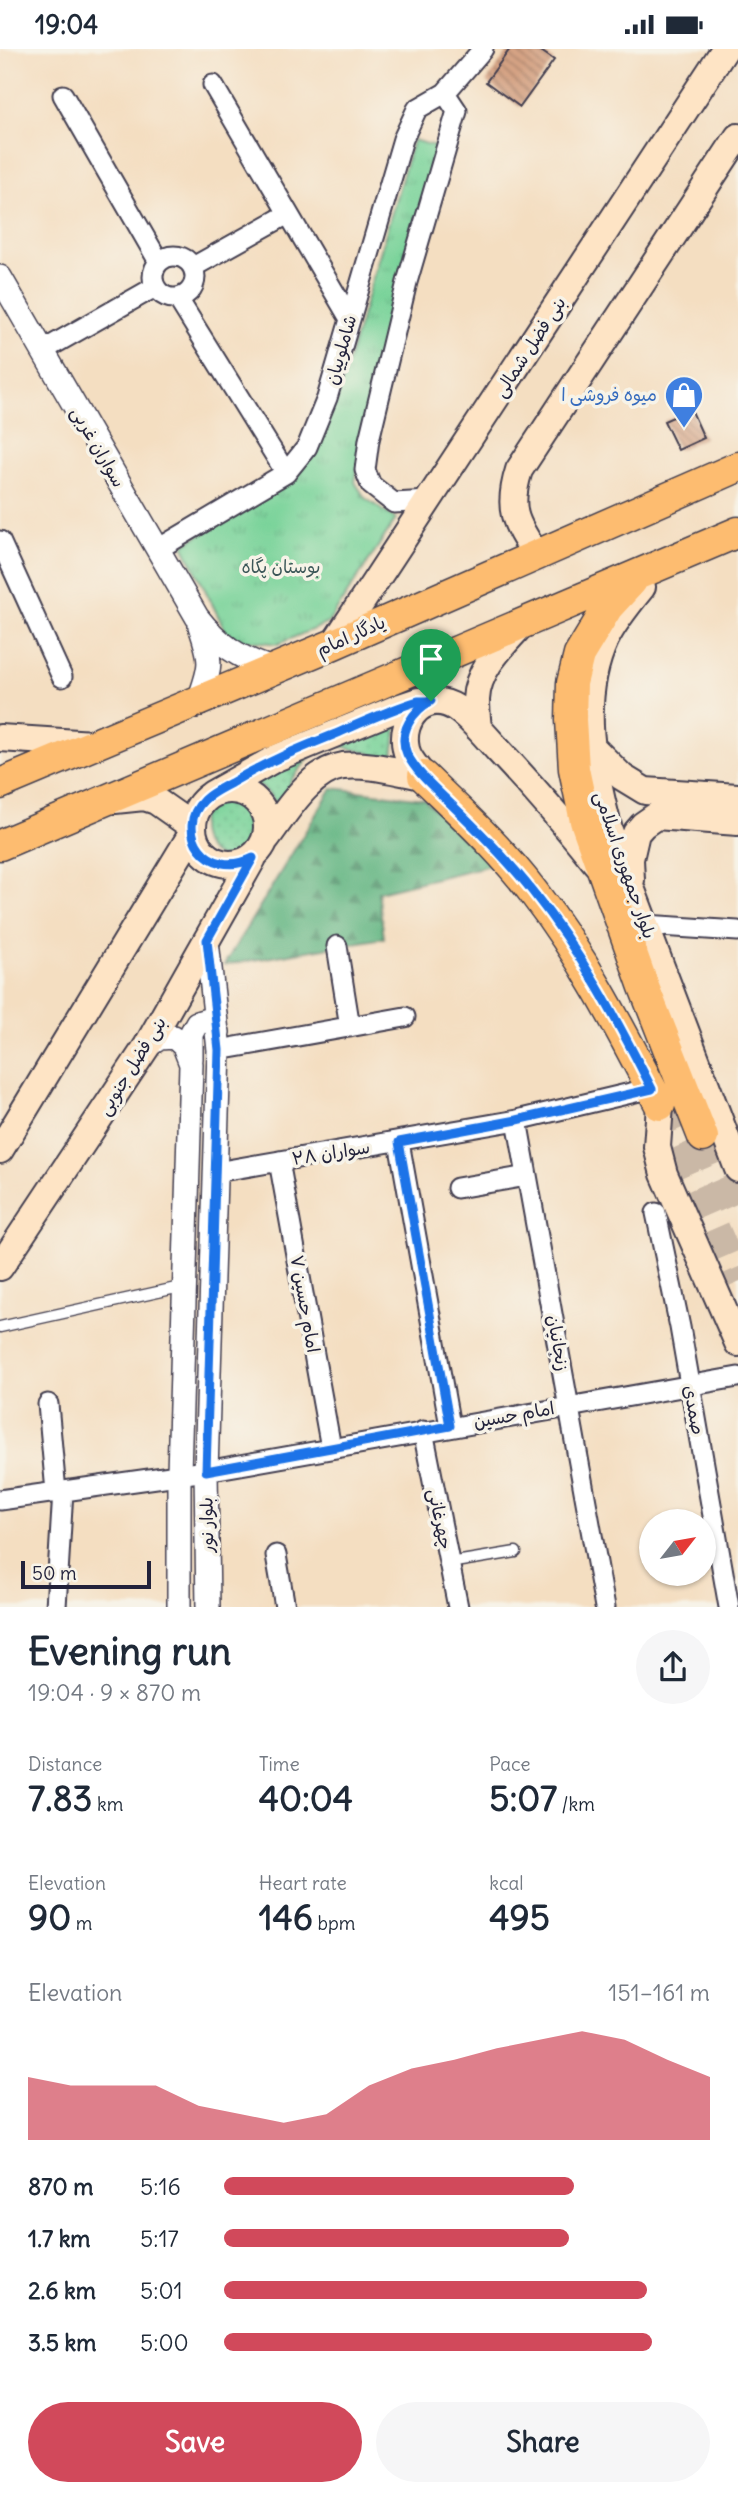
<!DOCTYPE html>
<meta charset="utf-8">
<style>
body{margin:0;font-family:Delius,"Playpen Sans Arabic",sans-serif;background:#f6f6f7;color:#1f2937;height:100vh;display:flex;flex-direction:column;font-size:26px;white-space:nowrap}
*{box-sizing:border-box;margin:0}
p{font-size:23px;color:#747a83}
.icon{flex:none;width:38px;height:38px;fill:none;stroke:currentColor;stroke-width:2;stroke-linecap:round;stroke-linejoin:round}
.map{position:relative;height:1558px;overflow:hidden}
.panel{display:flex;flex-direction:column;background:#fff;flex:1}
.panel>*{flex:none}
.needle{width:46px;rotate:59deg}
.buttons{position:absolute;left:639px;top:1460px;display:grid;gap:14px}
.buttons a{display:grid;place-items:center;width:77px;height:77px;border-radius:50%;background:#fff;box-shadow:0 2px 5px #0004;font-size:35px}
.scale{position:absolute;left:21px;bottom:18px;width:130px;box-sizing:border-box;padding-left:7px;border:4px solid #22223b;border-top:0;font-size:19px;line-height:24px;white-space:nowrap;color:#22223b;-webkit-text-stroke:5px #f7f3e8;paint-order:stroke}
.pin{position:absolute;display:grid;place-items:center;width:60px;height:60px;color:#fff;margin:-72px -30px;border-radius:50% 50% 50% 0;rotate:-45deg;box-shadow:0 0 7px #0007}
.pin .icon{rotate:45deg}
.round{display:grid;place-items:center;flex:none;width:74px;height:74px;border-radius:37px;background:#f6f6f7}
.head{display:flex;align-items:center;justify-content:space-between;height:119px;padding:0 28px}
h1{font-size:38px;font-weight:700;line-height:52px}
.stats{display:grid;grid-template-columns:repeat(3,1fr);gap:10px;height:119px;padding:7px 28px}
.stats div{display:grid;align-content:center}
.stats b{font-size:35px;font-weight:700}
.stats small{font-size:19px;font-weight:400}
.stats p{font-size:19px}
.chart{height:196px;padding:14px 28px}
.chart p{display:flex;justify-content:space-between}
.chart svg{width:100%;height:126px;margin-top:7px;fill:#d1495b;opacity:.7}
.cta{display:flex;gap:14px;margin-top:auto;padding:14px 28px}
.cta a{flex:1;height:80px;border-radius:42px;background:#d1495b;color:#fff;font-size:28px;font-weight:700;line-height:80px;text-align:center}
.cta a+a{background:#f6f6f7;color:#1f2937}
ul{padding:0 28px;list-style:none;font-size:23px}
li{display:grid;grid-template-columns:112px 84px 1fr;align-items:center;height:52px}
li i{height:18px;border-radius:9px;background:#d1495b}
.status{display:flex;justify-content:space-between;align-items:center;height:49px;padding:0 35px;background:#fff;direction:ltr}
.status svg{height:19px;fill:currentColor}
.map>svg:first-child{display:block}
.grass{fill:url(#grass-dots);stroke:#4e7a6a;stroke-width:2}
.forest{fill:url(#forest-firs);stroke:#426c5e;stroke-width:2}
.park{fill:url(#park-tufts);stroke:#4e7a6a;stroke-width:2}
.building{fill:url(#building-back-hatch)}
.lines{fill:none;stroke-linecap:round;stroke-linejoin:round}
.primary-tunnel{stroke:#cab8a6;stroke-width:30;stroke-dasharray:30 15;stroke-linecap:butt}
.service-casing{stroke:#423e4f;stroke-width:13}
.minor-casing{stroke:#423e4f;stroke-width:23}
.tertiary-casing{stroke:#423e4f;stroke-width:26}
.secondary-casing{stroke:#423e4f;stroke-width:30}
.primary-casing{stroke:#423e4f;stroke-width:33}
.service{stroke:#fff;stroke-width:10}
.minor{stroke:#fff;stroke-width:19}
.tertiary{stroke:#fff;stroke-width:23}
.secondary{stroke:#fee4c5;stroke-width:26}
.primary{stroke:#fdbc6f;stroke-width:30}
.route-casing{stroke:#fff;stroke-width:14}
.route{stroke:#1a73e8;stroke-width:9}
.labels{text-anchor:middle;stroke-width:7;stroke-linejoin:round;paint-order:stroke}
.street-label{font-size:18px;fill:#22223b;stroke:#f7f3e8}
.shop-label{font-size:18px;fill:#366cbe;stroke:#f7f3e8;text-anchor:end}
.park-label{font-size:18px;fill:#3c5758;stroke:#f7f3e8}
</style>
<div class="status"><b>19:04</b><svg viewBox="0 0 49 12"><path d="M0 12V9h3v3zM5 12V6h3v6zM10 12V3h3v9zM15 12V0h3v12zM26 1h20v11H26zM47 4h2v5h-2z"/></svg></div>
<div class="map">
<svg width="738" height="1558" viewBox="0 0 738 1558">
<defs>
<pattern id="grass-dots" width="8" height="8" patternUnits="userSpaceOnUse" patternTransform="scale(1.75)"><rect width="8" height="8" fill="#79d39a"/><path d="M2 2h.1M6 6h.1" fill="none" stroke="#68b586" stroke-width="1.8" stroke-linecap="round"/></pattern>
<pattern id="forest-firs" width="22" height="20" patternUnits="userSpaceOnUse" patternTransform="scale(1.75)"><rect width="22" height="20" fill="#62b582"/><path d="M5 1l3.5 6h-7zM16 11l3.5 6h-7z" fill="#50936c"/></pattern>
<pattern id="park-tufts" width="24" height="20" patternUnits="userSpaceOnUse" patternTransform="scale(1.75)"><rect width="24" height="20" fill="#79d39a"/><path d="M3 7l-1-3M5 7V3M7 7l1-3M15 17l-1-3M17 17v-4M19 17l1-3" fill="none" stroke="#68b586"/></pattern>
<pattern id="building-back-hatch" width="6" height="6" patternUnits="userSpaceOnUse" patternTransform="scale(1.75)"><rect width="6" height="6" fill="#d5a384"/><path d="M-1 5l2 2M0 0l6 6M5-1l2 2" fill="none" stroke="#ac846d"/></pattern>
</defs>
<rect width="100%" height="100%" fill="#f7f3e8"/>
<filter id="ink" filterUnits="userSpaceOnUse"><feTurbulence type="fractalNoise" baseFrequency=".0143" numOctaves="2"/><feDisplacementMap in="SourceGraphic" scale="14" xChannelSelector="R" yChannelSelector="G"/><feConvolveMatrix kernelMatrix="1 2 1 2 8 2 1 2 1" color-interpolation-filters="sRGB"/></filter>
<filter id="wash" filterUnits="userSpaceOnUse"><feTurbulence type="fractalNoise" baseFrequency=".00686" numOctaves="4" result="noise"/><feDisplacementMap in="SourceGraphic" scale="28" xChannelSelector="R" yChannelSelector="G"/><feGaussianBlur stdDeviation="1.57" result="paint"/><feColorMatrix in="noise" values="0 0 0 0 0 0 0 0 0 0 0 0 0 0 0 0 0 1.4 0 .05"/><feComposite in="paint" operator="in"/></filter>
<g filter="url(#wash)">
<rect width="100%" height="100%" fill="#f4dec1"/>
<path class="grass" d="M 398,668 L 392,714 L 369,704 L 336,696 Z
M 312,705 L 291,731 L 279,760 C 271,747 266,738 250,733 Z
M200 779a31 31 0 1 1 62 0a31 31 0 1 1-62 0Z"/>
<path class="forest" d="M 332,739 L 424,750 L 491,816 L 378,843 L 384,889 L 224,916 Z"/>
<path class="park" d="M 413,91 L 438,98 L 370,346 L 355,433 L 365,449 L 396,470 L 328,574 L 278,595 L 229,589 L 183,496 L 293,428 L 314,403 L 344,327 Z"/>
<g id="blocks">
<path class="building" d="M 510,0 L 538,0 L 554,11 L 520,58 L 486,33 Z
M 691,360 L 704,389 L 678,401 L 664,372 Z"/>
</g>
</g>
<g filter="url(#ink)">
<use href="#blocks" fill-opacity="0" stroke="#423e4f" stroke-width="2"/>
<g class="lines">
<path class="primary-tunnel" d="M 660,1056 L 738,1233
M 703,1088 L 738,1168"/>
<g class="service-casing">
<path id="service" d="M 0,1278 L 185,1237
M 449,1514 L 516,1503"/>
</g>
<g class="minor-casing">
<path id="minor" d="M 213,36 L 350,270
M 63,46 L 159,213
M153 228a21 21 0 1 1 42 0a21 21 0 1 1-42 0Z
M 193,218 L 288,165
M 178,250 L 286,424
M 42,302 L 155,238
M 429,452 L 394,454 L 371,436 L 365,421 L 369,391 L 407,233 L 457,62 L 445,44
M 0,492 L 62,628
M 158,500 L 286,424 L 307,398 L 327,349 L 403,90 L 417,60 L 445,44 L 483,0
M 645,876 L 738,882
M 337,897 L 350,978
M 219,1001 L 405,968
M 517,1071 L 605,1558
M 399,1093 L 450,1377
M 279,1112 L 331,1399
M 216,1123 L 517,1071 L 652,1039
M 457,1139 L 527,1127
M 656,1164 L 680,1278 L 729,1558
M 48,1355 L 56,1443
M 423,1382 L 458,1558
M 0,1451 L 206,1422 L 738,1328
M 276,1506 L 285,1558
M 56,1558 L 63,1442"/>
</g>
<g class="tertiary-casing">
<path id="tertiary" d="M 0,228 L 197,568 C 218,595 240,610 273,620
M 199,651 C 212,616 212,612 200,577
M 207,892 L 219,1001 L 206,1422 L 208,1558
M 147,997 L 160,989 L 174,988 L 184,997 L 191,1015 L 179,1424 L 179,1558
M 191,1010 L 191,985 L 197,974 L 207,971 L 213,974 L 218,983"/>
</g>
<g class="secondary-casing">
<path id="secondary" d="M 536,505 C 514,473 507,459 519,421 L 738,88
M 642,538 C 629,554 614,572 605,591 C 577,652 593,719 609,781 L 738,1120
M 334,595 L 725,0
M 478,679 C 477,670 476,660 476,651 C 477,620 503,596 523,574
M 0,689 L 93,695
M 591,697 L 622,728 L 645,742 L 738,748
M 423,727 C 417,719 408,710 406,700 C 399,669 426,640 456,659 C 472,670 485,687 498,701 C 532,737 565,775 596,814
M193 778a37 37 0 1 1 74 0a37 37 0 1 1-74 0Z
M 212,745 L 276,709 L 400,658 L 418,652 L 430,652
M 115,751 L 144,748 L 156,752 L 193,778
M 266,790 C 285,765 309,722 343,717 C 368,714 398,723 423,727
M 631,831 L 630,810 L 636,784 L 643,776 L 656,767 L 738,773
M 660,1056 L 657,1098 L 664,1125 L 738,1294
M 0,1101 L 193,783
M 0,1218 L 147,997 L 253,809"/>
</g>
<g class="primary-casing">
<path id="primary" d="M 632,532 L 608,558 L 579,606 L 572,634 L 571,671 L 574,720 L 585,772 L 644,938 L 703,1088
M 423,727 C 461,764 502,801 534,844 C 585,910 622,983 660,1056
M 0,735 L 334,595 L 738,418
M 0,796 L 738,483"/>
</g>
<use href="#service" class="service"/>
<use href="#minor" class="minor"/>
<use href="#tertiary" class="tertiary"/>
<use href="#secondary" class="secondary"/>
<use href="#primary" class="primary"/>
</g>
</g>
<g class="lines" filter="url(#ink)">
<g class="route-casing">
<path id="route" d="M 418,652 L 431,652 C 414,661 397,683 407,705 C 417,725 437,741 453,757 C 481,784 509,812 533,843 C 581,903 617,971 652,1040 L 517,1071 L 399,1093 L 450,1377 L 206,1422 L 219,1001 L 207,891 L 253,809 C 207,832 173,781 204,751 C 211,744 222,739 231,734 C 264,714 298,700 333,686 C 361,674 389,661 418,652 Z"/>
</g>
<use href="#route" class="route"/>
</g>
<defs>
<g id="shop-pin" transform="scale(2.0125)"><path d="M0 17L-7.5 6A9.5 9.5 0 1 1 7.5 6Z" fill="#3f7fe0" stroke="#f7f3e8"/><path d="M-5-2.5h2.3a2.7 3.5 0 0 1 5.4 0H5L5.5 6h-11ZM-1.5-2.5h3a1.5 2.3 0 0 0-3 0Z" fill="#fff"/></g>
</defs>
<g fill-rule="evenodd">
<use href="#shop-pin" x="684" y="346"/>
</g>
<g class="labels">
<g class="street-label">
<text transform="translate(530 298) rotate(-57)" y="6">بنی فضل شمالی</text>
<text transform="translate(341 301) rotate(-74)" y="6">شاملوییان</text>
<text transform="translate(98 398) rotate(60)" y="6">سواران غربی</text>
<text transform="translate(351 587) rotate(-24)" y="6">یادگار امام</text>
<text transform="translate(625 816) rotate(71)" y="6">بلوار جمهوری اسلامی</text>
<text transform="translate(132 1017) rotate(-58)" y="6">بنی فضل جنوبی</text>
<text transform="translate(331 1104) rotate(-9)" y="6">سواران ۲۸</text>
<text transform="translate(305 1255) rotate(80)" y="6">امام حسین ۷</text>
<text transform="translate(558 1294) rotate(80)" y="6">زنجانیان</text>
<text transform="translate(694 1361) rotate(80)" y="6">صمدی</text>
<text transform="translate(514 1366) rotate(-10)" y="6">امام حسین</text>
<text transform="translate(440 1470) rotate(79)" y="6">چهرغانی</text>
<text transform="translate(207 1476) rotate(-91)" y="6">بلوار نور</text>
</g>
<g class="shop-label">
<text x="657" y="352">میوه فروشی ا</text>
</g>
<g class="park-label">
<text x="281" y="524">بوستان پگاه</text>
</g>
</g>
</svg>
<div class="buttons">
<a><svg class="needle" viewBox="-14 -14 28 28"><path d="M0-13l5 13h-10z" fill="#e53935"/><path d="M0 13l5-13h-10z" fill="#747a83"/></svg></a>
</div>
<div class="scale">50 m</div>
<div class="pin" style="left:431px;top:652px;background:#1e9e55"><svg class="icon" aria-label="arrive" viewBox="0 0 24 24"><path d="M6 21V4h12l-3 4 3 4H6"/></svg></div>
</div>
<section class="panel">
<div class="head"><div><h1>Evening run</h1><p>19:04 · 9 × 870 m</p></div><a class="round"><svg class="icon" aria-label="share" viewBox="0 0 24 24"><path d="M12 15V3M7 8l5-5 5 5M5 13v7h14v-7"/></svg></a></div>
<div class="stats">
<div><p>Distance</p><b>7.83<small> km</small></b></div>
<div><p>Time</p><b>40:04</b></div>
<div><p>Pace</p><b>5:07<small> /km</small></b></div>
</div>
<div class="stats">
<div><p>Elevation</p><b>90<small> m</small></b></div>
<div><p>Heart rate</p><b>146<small> bpm</small></b></div>
<div><p>kcal</p><b>495</b></div>
</div>
<div class="chart"><p><span>Elevation</span>151–161 m</p>
<svg viewBox="0 0 160 44" preserveAspectRatio="none"><path d="M0 44V22L10 25L20 25L30 25L40 32L50 35L60 38L70 35L80 25L90 19L100 16L110 12L120 9L130 6L140 9L150 16L160 22V44z"/></svg>
</div>
<ul>
<li><b>870 m</b>5:16<i style="width:72%"></i></li>
<li><b>1.7 km</b>5:17<i style="width:71%"></i></li>
<li><b>2.6 km</b>5:01<i style="width:87%"></i></li>
<li><b>3.5 km</b>5:00<i style="width:88%"></i></li>
</ul>
<div class="cta"><a>Save</a><a>Share</a></div>
</section>
